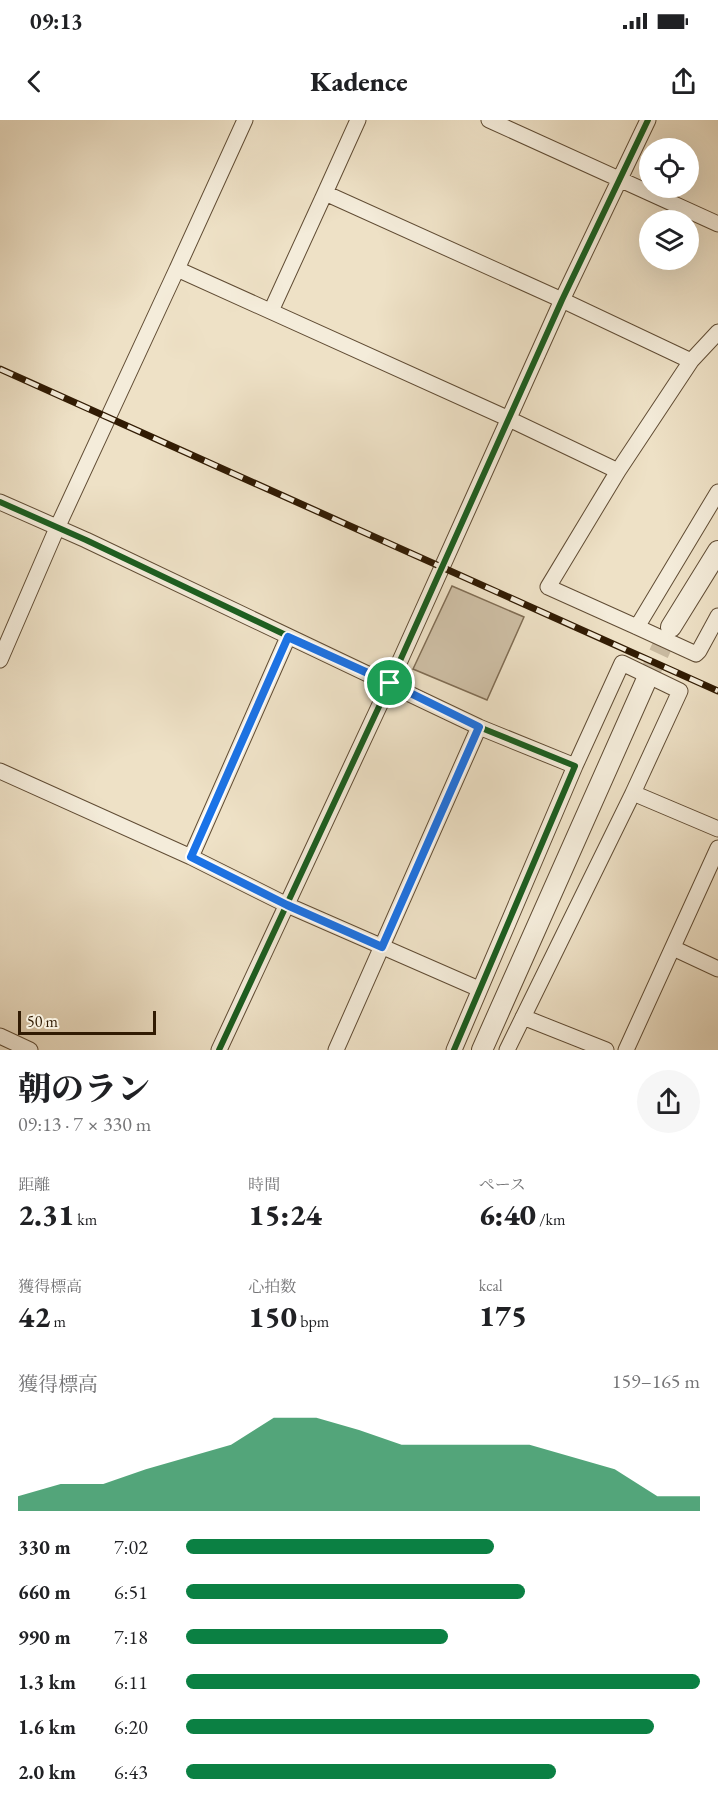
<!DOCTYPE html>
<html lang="ja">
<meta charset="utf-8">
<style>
body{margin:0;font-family:"EB Garamond","Noto Serif JP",serif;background:#f6f6f6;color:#202124;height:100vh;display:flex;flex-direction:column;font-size:22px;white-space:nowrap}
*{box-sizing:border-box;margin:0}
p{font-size:20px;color:#757577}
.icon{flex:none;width:33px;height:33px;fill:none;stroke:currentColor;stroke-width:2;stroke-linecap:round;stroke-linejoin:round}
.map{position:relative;height:930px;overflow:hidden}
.panel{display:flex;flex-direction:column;background:#fff;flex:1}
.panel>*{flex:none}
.buttons{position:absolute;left:639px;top:18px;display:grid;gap:12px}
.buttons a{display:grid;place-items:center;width:60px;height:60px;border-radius:50%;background:#fff;box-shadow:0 6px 24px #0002;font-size:30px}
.scale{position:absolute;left:18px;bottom:15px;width:138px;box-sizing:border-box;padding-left:6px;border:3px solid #311b03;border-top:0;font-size:16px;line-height:21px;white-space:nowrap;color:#311b03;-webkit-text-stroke:4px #f4ecda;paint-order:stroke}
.pin{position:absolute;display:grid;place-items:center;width:51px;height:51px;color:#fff;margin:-26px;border:3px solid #fff;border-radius:50%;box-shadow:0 2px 6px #0007}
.round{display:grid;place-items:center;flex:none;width:63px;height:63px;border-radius:32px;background:#f6f6f6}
.summary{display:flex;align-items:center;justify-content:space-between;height:102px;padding:0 18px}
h1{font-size:33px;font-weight:800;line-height:45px}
.metrics{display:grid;grid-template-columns:repeat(3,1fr);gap:9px;height:102px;padding:6px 18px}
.metrics div{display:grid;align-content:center}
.metrics b{font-size:30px;font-weight:800}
.metrics small{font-size:16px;font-weight:400}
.metrics p{font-size:16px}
.chart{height:168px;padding:12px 18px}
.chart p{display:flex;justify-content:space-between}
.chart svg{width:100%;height:108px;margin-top:6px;fill:#0b8043;opacity:.7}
ul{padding:0 18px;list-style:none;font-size:20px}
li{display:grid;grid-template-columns:96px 72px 1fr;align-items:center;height:45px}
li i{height:15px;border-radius:8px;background:#0b8043}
.status{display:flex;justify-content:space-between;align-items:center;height:42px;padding:0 30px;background:#fff;direction:ltr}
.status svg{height:16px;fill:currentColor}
header{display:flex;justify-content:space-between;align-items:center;height:78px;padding:0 18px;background:#fff;font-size:27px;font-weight:800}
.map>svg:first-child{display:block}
.green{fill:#cebfa5;stroke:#806d54;stroke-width:1.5}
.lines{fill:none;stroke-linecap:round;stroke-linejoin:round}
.tertiary-tunnel{stroke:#c8b99f;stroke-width:20;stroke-dasharray:20 10;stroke-linecap:butt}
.minor-casing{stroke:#604c34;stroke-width:17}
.tertiary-casing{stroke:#604c34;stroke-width:22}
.minor{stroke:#f4ecda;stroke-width:15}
.tertiary{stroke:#f4ecda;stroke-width:20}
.rail-casing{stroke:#311b03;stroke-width:7}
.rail{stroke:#f4ecda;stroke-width:4.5;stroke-dasharray:14;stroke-linecap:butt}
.cycleway-casing{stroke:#f4ecda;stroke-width:10}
.cycleway{stroke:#1b5e20;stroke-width:6}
.route-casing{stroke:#fff;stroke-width:12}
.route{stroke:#1a73e8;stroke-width:8}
</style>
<div class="status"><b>09:13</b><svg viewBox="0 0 49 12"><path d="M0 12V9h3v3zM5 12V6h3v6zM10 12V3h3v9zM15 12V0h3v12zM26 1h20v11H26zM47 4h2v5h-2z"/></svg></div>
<header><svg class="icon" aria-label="back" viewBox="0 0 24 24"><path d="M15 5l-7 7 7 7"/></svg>Kadence<svg class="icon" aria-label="share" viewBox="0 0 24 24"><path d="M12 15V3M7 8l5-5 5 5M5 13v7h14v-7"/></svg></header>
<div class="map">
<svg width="718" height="930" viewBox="0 0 718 930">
<rect width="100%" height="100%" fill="#eee1c6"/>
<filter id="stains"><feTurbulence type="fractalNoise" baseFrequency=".00333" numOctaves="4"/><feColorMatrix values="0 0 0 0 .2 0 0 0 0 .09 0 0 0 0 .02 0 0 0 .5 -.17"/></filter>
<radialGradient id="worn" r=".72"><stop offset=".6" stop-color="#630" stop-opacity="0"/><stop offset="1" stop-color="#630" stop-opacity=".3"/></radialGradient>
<path class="green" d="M 452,466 L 524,497 L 487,580 L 413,549 Z"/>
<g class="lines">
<path class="tertiary-tunnel" d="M 646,561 L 671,507"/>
<g class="minor-casing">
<path id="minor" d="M 245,0 L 177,149 L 509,299 L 618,351 L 548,467 L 637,507
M 358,0 L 325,73 L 562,180 L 691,241
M 489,0 L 718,104
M 271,191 L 325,73
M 618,351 L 691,241 L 718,212
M 718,372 L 637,507 L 696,534 L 699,531 L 718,496
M 0,382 L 86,420 L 479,607 L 575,646 L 454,930
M 288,517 L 191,737 L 287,785 L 479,869
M 0,540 L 57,408 L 177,149
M 575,646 L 622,543 L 680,571 L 633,673
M 0,651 L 191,737
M 673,828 L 718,849
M 523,897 L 606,930
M 0,916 L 30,930
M 219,930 L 390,563 L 562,180 L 648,0
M 336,930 L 479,607
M 507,930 L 633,673 L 718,709
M 626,930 L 718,728"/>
</g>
<g class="tertiary-casing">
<path id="tertiary" d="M 671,507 L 718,431
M 482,930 L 646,561"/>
</g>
<use href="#minor" class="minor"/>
<use href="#tertiary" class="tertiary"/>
<g class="rail-casing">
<path id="rail" d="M 0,249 L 718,571"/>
</g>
<use href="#rail" class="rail"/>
<g class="cycleway-casing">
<path id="cycleway" d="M 0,382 L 86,420 L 479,607 L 575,646 L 454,930
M 219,930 L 390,563 L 562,180 L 648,0"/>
</g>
<use href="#cycleway" class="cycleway"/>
</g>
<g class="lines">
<g class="route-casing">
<path id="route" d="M 288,517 L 390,563 L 479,607 L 382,827 L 287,785 L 191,737 Z"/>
</g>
<use href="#route" class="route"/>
</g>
<rect width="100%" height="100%" filter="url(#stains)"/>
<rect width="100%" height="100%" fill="url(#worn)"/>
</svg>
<div class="buttons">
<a><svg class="icon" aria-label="locate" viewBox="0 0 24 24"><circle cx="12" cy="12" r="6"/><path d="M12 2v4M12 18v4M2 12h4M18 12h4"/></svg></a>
<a><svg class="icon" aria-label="layers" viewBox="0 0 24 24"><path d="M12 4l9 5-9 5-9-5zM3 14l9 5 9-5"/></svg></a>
</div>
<div class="scale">50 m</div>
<div class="pin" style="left:390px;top:563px;background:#1e9e55"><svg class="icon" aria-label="arrive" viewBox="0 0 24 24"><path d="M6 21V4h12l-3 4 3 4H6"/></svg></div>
</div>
<section class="panel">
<div class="summary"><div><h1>朝のラン</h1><p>09:13 · 7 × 330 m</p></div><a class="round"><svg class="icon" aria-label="share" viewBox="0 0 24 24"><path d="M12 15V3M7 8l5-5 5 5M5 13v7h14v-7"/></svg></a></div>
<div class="metrics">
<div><p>距離</p><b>2.31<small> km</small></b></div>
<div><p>時間</p><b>15:24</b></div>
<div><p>ペース</p><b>6:40<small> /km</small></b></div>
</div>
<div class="metrics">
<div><p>獲得標高</p><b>42<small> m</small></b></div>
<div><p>心拍数</p><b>150<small> bpm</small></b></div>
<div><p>kcal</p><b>175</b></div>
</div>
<div class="chart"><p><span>獲得標高</span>159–165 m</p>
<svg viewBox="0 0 160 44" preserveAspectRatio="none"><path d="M0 44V38L10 33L20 33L30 27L40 22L50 17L60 6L70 6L80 11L90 17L100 17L110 17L120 17L130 22L140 27L150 38L160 38V44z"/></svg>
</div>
<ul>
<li><b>330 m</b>7:02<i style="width:60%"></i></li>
<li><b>660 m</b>6:51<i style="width:66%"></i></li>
<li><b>990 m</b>7:18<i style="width:51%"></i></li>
<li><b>1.3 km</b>6:11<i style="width:100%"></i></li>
<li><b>1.6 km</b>6:20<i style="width:91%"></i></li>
<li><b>2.0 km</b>6:43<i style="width:72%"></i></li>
</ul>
</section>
